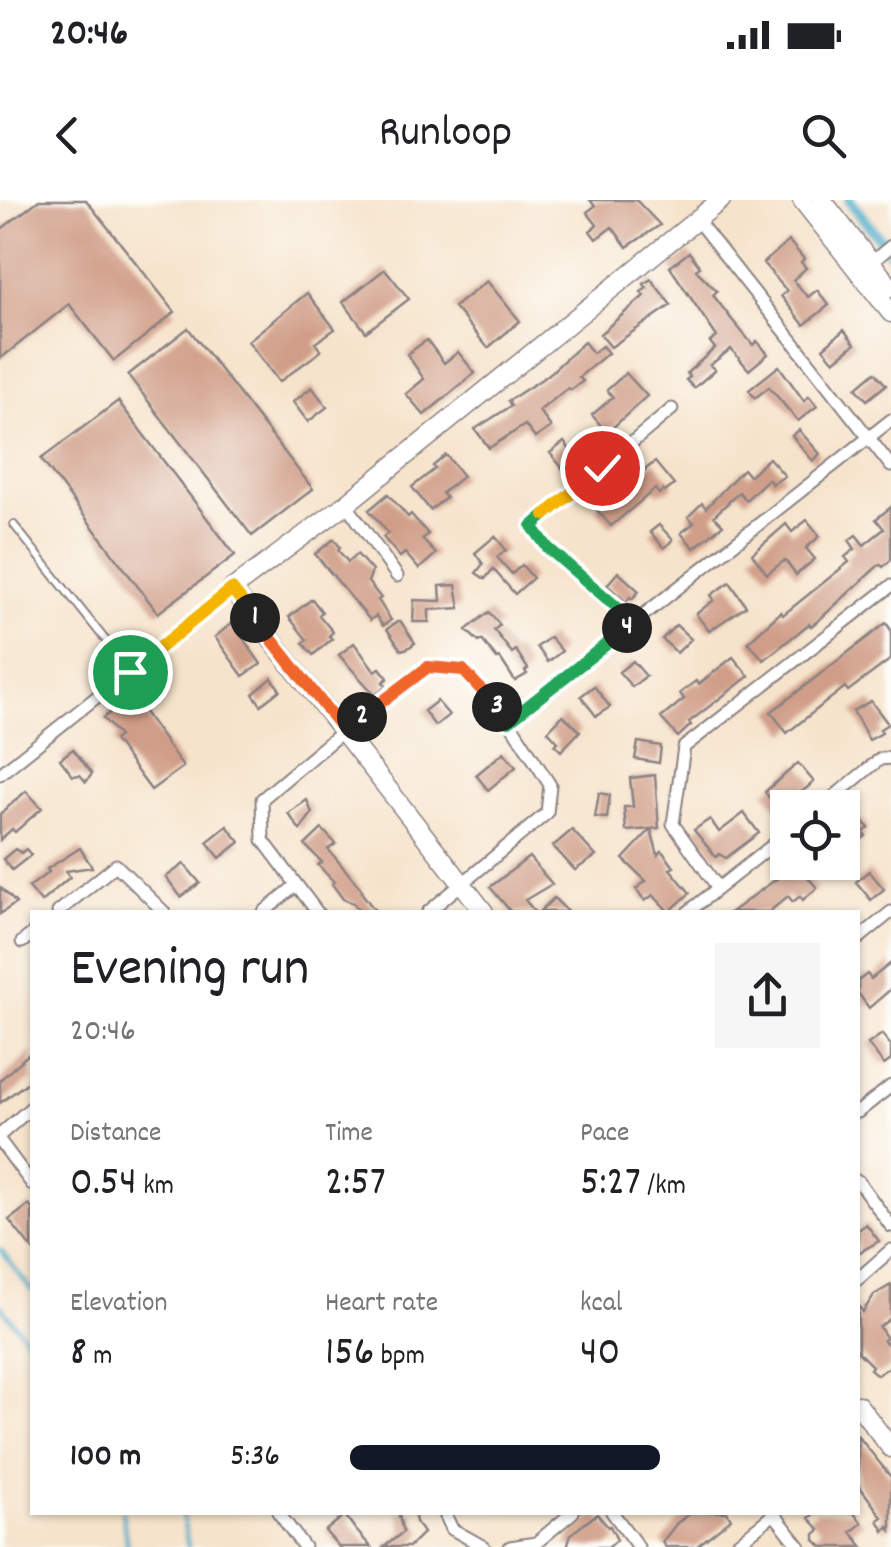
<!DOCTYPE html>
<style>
body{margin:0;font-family:Dekko,sans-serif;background:#f6f6f6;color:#202124;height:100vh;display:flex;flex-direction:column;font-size:38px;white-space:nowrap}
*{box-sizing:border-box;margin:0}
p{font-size:32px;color:#757577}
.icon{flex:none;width:55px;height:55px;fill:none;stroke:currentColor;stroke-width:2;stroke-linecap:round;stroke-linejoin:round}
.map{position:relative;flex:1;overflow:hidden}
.drawer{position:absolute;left:30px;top:710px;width:830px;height:605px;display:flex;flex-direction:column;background:#fff;border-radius:0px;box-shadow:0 2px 8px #0004}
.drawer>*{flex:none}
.controls{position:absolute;left:770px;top:590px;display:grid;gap:20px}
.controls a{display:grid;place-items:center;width:90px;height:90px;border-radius:0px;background:#fff;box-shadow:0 2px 8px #0004;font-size:50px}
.pin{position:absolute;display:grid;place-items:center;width:85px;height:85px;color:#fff;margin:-42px;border:5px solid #fff;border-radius:50%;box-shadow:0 2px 10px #0007}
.km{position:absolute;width:50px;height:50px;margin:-25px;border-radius:50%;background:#222;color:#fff;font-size:28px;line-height:50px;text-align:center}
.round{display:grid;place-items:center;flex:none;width:105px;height:105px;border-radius:0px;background:#f6f6f6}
.headline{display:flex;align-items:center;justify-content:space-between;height:170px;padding:0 40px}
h1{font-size:55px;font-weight:600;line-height:75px}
.figures{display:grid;grid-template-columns:repeat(3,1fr);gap:15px;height:170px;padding:10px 40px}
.figures div{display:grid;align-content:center}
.figures b{font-size:42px;font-weight:600}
.figures small{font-size:28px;font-weight:400}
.figures p{font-size:28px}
ul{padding:0 40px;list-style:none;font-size:32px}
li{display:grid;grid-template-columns:160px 120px 1fr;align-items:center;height:75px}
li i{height:25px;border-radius:12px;background:#111827}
.status{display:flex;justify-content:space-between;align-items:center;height:70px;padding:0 50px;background:#fff;direction:ltr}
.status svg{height:28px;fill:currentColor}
header{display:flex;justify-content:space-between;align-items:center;height:130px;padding:0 40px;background:#fff;font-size:45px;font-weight:600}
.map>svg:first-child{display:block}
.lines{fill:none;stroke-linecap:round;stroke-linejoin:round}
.stream{stroke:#4caccb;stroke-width:4}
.canal{stroke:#4caccb;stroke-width:11}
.building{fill:#d09e88}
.lane-casing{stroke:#8c8283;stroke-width:10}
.street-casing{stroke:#8c8283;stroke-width:15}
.secondary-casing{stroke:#8c8283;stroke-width:21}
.lane{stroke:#fff;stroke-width:6}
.street{stroke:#fff;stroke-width:11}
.secondary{stroke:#fff;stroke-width:18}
.split-1-casing{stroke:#fff;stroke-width:20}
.split-2-casing{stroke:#fff;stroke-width:20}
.split-3-casing{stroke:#fff;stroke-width:20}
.split-4-casing{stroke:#fff;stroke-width:20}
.split-5-casing{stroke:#fff;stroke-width:20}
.split-6-casing{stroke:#fff;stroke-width:20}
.split-1{stroke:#f5b400;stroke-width:12}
.split-2{stroke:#f0652b;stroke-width:12}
.split-3{stroke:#f0652b;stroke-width:12}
.split-4{stroke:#22a559;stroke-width:12}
.split-5{stroke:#22a559;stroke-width:12}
.split-6{stroke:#f5b400;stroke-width:12}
</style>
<div class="status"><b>20:46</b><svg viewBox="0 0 49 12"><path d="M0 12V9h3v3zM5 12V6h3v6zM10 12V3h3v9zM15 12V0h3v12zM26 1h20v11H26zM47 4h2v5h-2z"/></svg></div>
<header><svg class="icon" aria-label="back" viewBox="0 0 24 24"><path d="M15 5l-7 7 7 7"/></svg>Runloop<svg class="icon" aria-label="search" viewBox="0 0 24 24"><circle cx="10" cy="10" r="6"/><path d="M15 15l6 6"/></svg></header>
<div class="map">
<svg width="891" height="1347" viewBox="0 0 891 1347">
<rect width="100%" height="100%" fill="#fdfcf7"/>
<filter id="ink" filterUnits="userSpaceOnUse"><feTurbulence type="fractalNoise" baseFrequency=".01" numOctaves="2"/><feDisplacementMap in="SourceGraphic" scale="20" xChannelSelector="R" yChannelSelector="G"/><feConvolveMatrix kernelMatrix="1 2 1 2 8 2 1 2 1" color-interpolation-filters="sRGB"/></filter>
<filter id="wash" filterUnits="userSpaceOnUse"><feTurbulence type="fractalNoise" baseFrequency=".0048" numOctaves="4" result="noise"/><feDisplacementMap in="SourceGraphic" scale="40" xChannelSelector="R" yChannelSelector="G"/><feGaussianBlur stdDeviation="2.25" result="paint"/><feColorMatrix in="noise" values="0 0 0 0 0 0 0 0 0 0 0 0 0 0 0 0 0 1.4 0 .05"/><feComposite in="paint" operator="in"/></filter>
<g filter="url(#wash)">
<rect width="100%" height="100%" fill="#f6e3cb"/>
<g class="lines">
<path class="stream" d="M 0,1049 L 32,1091
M 0,1105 L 32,1146
M 122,1312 L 127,1347
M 182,1312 L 188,1347"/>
<path class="canal" d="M 849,0 L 891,53"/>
</g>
<g id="blocks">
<path class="building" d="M 39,0 L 86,0 L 175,112 L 114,161 L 69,104 L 0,159 L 0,30 Z
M 590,0 L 636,0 L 660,25 L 627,47 L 612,27 L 596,39 L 590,31 L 597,25 L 587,12 L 595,6 Z
M 789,41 L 804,59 L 801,62 L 806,68 L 793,80 L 808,97 L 817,90 L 829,105 L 804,125 L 781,96 L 787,91 L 763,63 Z
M 689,52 L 700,67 L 696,70 L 717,91 L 713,95 L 733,121 L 753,145 L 757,141 L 768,154 L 749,170 L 731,149 L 710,165 L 715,170 L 694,188 L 686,180 L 690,177 L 687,173 L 715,148 L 710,142 L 717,137 L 670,67 Z
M 385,69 L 409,99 L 366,132 L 343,102 Z
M 651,79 L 671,105 L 611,147 L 600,134 L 644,96 L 641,92 L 647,88 L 644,84 Z
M 487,81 L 520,121 L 488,148 L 454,107 Z
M 307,93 L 335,129 L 315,143 L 321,151 L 279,182 L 248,141 Z
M 188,128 L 313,289 L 252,336 L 128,175 Z
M 844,130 L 855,144 L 834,161 L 823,148 Z
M 427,140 L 444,163 L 458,152 L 475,173 L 424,215 L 406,194 L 424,179 L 407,154 Z
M 584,142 L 593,153 L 602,146 L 608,153 L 579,177 L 583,181 L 571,190 L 568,188 L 539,211 L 551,227 L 535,238 L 525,225 L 489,248 L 475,229 L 511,206 L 508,201 L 548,175 Z
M 779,166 L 804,201 L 809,196 L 817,206 L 798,221 L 769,187 L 755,198 L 749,190 Z
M 875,172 L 886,185 L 867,200 L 856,188 Z
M 626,173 L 647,196 L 607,233 L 592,215 L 613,197 L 607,190 Z
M 312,187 L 327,207 L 308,222 L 293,202 Z
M 118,201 L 235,355 L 158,413 L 41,259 Z
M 799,230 L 820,254 L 813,261 L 792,236 Z
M 564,242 L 581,264 L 568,275 L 550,253 Z
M 446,255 L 463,276 L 442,293 L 446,298 L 430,310 L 412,287 L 435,269 L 433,266 Z
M 769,258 L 785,276 L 772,284 L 768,279 L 746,300 L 739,292 L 714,316 L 723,325 L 694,348 L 681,333 L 694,323 L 688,317 L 702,303 L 706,308 L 743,269 L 749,276 Z
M 655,262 L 674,285 L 665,292 L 663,290 L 659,294 L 655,289 L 611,326 L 595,308 Z
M 388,294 L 408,317 L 411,314 L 428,334 L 422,339 L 436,354 L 419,369 L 405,353 L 400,357 L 383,337 L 388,333 L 369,310 Z
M 891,307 L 891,360 L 883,367 L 880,364 L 819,420 L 811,426 L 809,424 L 764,460 L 748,442 L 781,412 L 783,415 L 849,362 L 845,357 L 855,349 L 849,340 L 856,335 L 864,345 L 884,329 L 876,319 Z
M 807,320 L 820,336 L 806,348 L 815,359 L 796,375 L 785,360 L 767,374 L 752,354 L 786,324 L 792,332 Z
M 659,325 L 673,340 L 664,348 L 650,332 Z
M 495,336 L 506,350 L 497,357 L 512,374 L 522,365 L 533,378 L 515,394 L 493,369 L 485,379 L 476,373 L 483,364 L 475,353 Z
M 334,339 L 340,347 L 338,350 L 348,362 L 357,354 L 372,371 L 368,382 L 381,398 L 378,400 L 391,420 L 383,426 L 376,416 L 370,420 L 315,354 Z
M 618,372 L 639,391 L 632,399 L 630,397 L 626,402 L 607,385 Z
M 730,382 L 746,406 L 709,431 L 696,414 L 714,400 L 711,395 Z
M 456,385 L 460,408 L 429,410 L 429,422 L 413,422 L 414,400 L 441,401 L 440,386 Z
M 312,399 L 322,412 L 319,415 L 333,432 L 329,436 L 332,439 L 313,455 L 303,443 L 307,440 L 289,417 Z
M 489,412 L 500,425 L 494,430 L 512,453 L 516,450 L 528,469 L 525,471 L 527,474 L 515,481 L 500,458 L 497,459 L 482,440 L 479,442 L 466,430 Z
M 397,422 L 401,422 L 415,443 L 408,448 L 401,450 L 387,429 Z
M 232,423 L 261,464 L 243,476 L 215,437 Z
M 886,423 L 891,430 L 891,459 L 848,491 L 845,487 L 787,533 L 771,512 Z
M 676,425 L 691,439 L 677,453 L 662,439 Z
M 550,437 L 562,451 L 548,462 L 537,447 Z
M 354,443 L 375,471 L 380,468 L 388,478 L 383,482 L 387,486 L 375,495 L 339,455 Z
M 733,457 L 749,476 L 689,522 L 691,525 L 678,537 L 661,518 L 684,499 L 680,493 L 696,481 L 699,484 Z
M 633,461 L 646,476 L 632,487 L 619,472 Z
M 272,478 L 280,490 L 261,505 L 253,494 Z
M 594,486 L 610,507 L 596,516 L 581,496 Z
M 132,495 L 183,567 L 151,590 L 114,540 L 119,536 L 103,518 Z
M 437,501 L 449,515 L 435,526 L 424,511 Z
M 871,501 L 888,524 L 880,529 L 882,533 L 869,540 L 853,511 Z
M 563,515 L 580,531 L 561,551 L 555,545 L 558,542 L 548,531 Z
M 638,542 L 661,546 L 659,563 L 635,559 Z
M 73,549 L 92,574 L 86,582 L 80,575 L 73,576 L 60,559 Z
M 504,552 L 516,567 L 488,590 L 476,575 Z
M 798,563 L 814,582 L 779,610 L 765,592 Z
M 655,575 L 659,628 L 651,629 L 658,655 L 662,651 L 674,667 L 670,669 L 690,693 L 669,712 L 653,695 L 645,701 L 636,689 L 646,681 L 623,659 L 651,629 L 626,631 L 624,607 L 633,607 L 630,578 Z
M 26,591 L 42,608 L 15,632 L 12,629 L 0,640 L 0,614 Z
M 599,593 L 610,595 L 607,618 L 595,617 Z
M 307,600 L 312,613 L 300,630 L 288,613 Z
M 744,613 L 759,633 L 726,658 L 719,654 L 716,657 L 694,630 L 710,619 L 719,632 Z
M 851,615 L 856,622 L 861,618 L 869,628 L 863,632 L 866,636 L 842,654 L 842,622 Z
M 227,626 L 240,642 L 220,658 L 207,642 Z
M 322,629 L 336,644 L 328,649 L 363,691 L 361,692 L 376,712 L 360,712 L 353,703 L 343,699 L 332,684 L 334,682 L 318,665 L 322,662 L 305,645 Z
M 572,630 L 596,656 L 575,670 L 553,646 Z
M 80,648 L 92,667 L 66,671 L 70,677 L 41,702 L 29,687 L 49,672 L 47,669 Z
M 15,649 L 21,653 L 26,649 L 31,655 L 12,670 L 3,659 Z
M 529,657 L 552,684 L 525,700 L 535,712 L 511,712 L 490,687 Z
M 184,664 L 200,683 L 181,697 L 166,677 Z
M 797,664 L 817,688 L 803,700 L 800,696 L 793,702 L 788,696 L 769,712 L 731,712 Z
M 869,671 L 884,689 L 871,700 L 856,682 Z
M 0,687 L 16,703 L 0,714 Z
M 554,698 L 568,712 L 539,712 Z
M 891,763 L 891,789 L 869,808 L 858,793 L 858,781 L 867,774 L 871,779 Z
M 882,834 L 891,846 L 891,860 L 884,865 L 868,844 Z
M 32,851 L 32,879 L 0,903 L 0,880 Z
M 29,1005 L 32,1009 L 32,1049 L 9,1020 Z
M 866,1024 L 879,1041 L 858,1053 L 858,1030 Z
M 891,1085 L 891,1118 L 879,1127 L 887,1138 L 883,1140 L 891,1147 L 891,1166 L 877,1175 L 870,1169 L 872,1166 L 858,1152 L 858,1106 L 863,1112 L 874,1095 Z
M 858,1236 L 891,1277 L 891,1330 L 888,1326 L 884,1331 L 878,1320 L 882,1317 L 858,1284 Z
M 398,1312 L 414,1312 L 416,1322 L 423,1333 L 409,1347 L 384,1347 L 403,1332 Z
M 692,1312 L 727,1312 L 731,1319 L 696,1347 L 665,1347 L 662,1342 L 677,1323 Z
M 816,1312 L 853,1312 L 862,1323 L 851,1332 L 863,1347 L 822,1347 L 815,1340 L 815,1334 L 820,1330 L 809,1318 Z
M 597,1314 L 608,1327 L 610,1326 L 617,1340 L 609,1347 L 567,1347 L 571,1334 Z
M 345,1315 L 355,1329 L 371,1347 L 339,1347 L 325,1331 Z"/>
</g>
</g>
<g filter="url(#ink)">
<use href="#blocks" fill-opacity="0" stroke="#8c8283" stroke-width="2.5"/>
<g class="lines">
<g class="lane-casing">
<path id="lane" d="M 14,325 L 130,471"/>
</g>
<g class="street-casing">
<path id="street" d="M 697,20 L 891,266
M 867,66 L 891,46
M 346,304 L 397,376
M 634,422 L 548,348 L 532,326 L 672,209
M 509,521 L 891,220
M 0,574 L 232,389
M 820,608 L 880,559 L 891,558
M 718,688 L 673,624 L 684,547 L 891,386
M 58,712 L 116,665 L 164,712
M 264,712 L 295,686
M 317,712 L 263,640 L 262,599 L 343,531 L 428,467 L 463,470 L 509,521 L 550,585 L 547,613 L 428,712
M 688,712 L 788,633
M 858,739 L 891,712
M 22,742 L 32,734
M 858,912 L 891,886
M 0,935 L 32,907
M 0,941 L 32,984
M 858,981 L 891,1026
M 858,1079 L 891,1050
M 278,1312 L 304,1347
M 444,1312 L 452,1329 L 484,1347
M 612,1312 L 638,1347
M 510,1347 L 536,1343 L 573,1312
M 733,1347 L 774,1314 L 800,1347"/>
</g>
<g class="secondary-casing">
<path id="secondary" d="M 802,0 L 891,113
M 822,0 L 891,88
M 484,712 L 232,389 L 346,304 L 721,0
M 858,1205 L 891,1248"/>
</g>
<use href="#lane" class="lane"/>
<use href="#street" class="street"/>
<use href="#secondary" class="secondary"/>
</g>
</g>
<g class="lines" filter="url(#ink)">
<g class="split-1-casing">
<path id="split-1" d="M 130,472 L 232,389 L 255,418"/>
</g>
<g class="split-2-casing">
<path id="split-2" d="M 255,418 L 344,531 L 362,517"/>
</g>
<g class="split-3-casing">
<path id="split-3" d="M 362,517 L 428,467 L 463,470 L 497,507"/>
</g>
<g class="split-4-casing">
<path id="split-4" d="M 497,507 L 509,521 L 627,428"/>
</g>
<g class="split-5-casing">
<path id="split-5" d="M 545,315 L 532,326 L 548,348 L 634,422 L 627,428"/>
</g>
<g class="split-6-casing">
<path id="split-6" d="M 545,315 L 602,268"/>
</g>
<use href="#split-1" class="split-1"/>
<use href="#split-2" class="split-2"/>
<use href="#split-3" class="split-3"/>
<use href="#split-4" class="split-4"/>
<use href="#split-5" class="split-5"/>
<use href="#split-6" class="split-6"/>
</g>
</svg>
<div class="controls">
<a><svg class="icon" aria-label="locate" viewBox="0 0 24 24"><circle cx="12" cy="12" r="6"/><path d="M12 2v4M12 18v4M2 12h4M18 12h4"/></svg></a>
</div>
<div class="pin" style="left:130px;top:472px;background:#1e9e55"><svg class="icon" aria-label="arrive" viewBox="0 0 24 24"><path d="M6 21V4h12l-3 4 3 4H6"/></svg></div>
<div class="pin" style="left:602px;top:268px;background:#d93025"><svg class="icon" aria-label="check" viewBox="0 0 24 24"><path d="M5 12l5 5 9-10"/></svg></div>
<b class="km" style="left:255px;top:418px">1</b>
<b class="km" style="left:362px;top:517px">2</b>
<b class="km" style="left:497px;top:507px">3</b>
<b class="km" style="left:627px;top:428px">4</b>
<section class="drawer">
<div class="headline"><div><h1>Evening run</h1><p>20:46</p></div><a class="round"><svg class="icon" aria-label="share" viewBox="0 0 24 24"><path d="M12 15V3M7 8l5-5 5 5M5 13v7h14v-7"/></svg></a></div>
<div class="figures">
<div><p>Distance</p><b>0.54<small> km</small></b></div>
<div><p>Time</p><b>2:57</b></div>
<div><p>Pace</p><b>5:27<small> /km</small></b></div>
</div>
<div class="figures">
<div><p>Elevation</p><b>8<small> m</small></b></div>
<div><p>Heart rate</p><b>156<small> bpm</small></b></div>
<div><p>kcal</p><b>40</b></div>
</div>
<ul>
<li><b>100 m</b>5:36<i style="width:66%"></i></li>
</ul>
</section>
</div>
